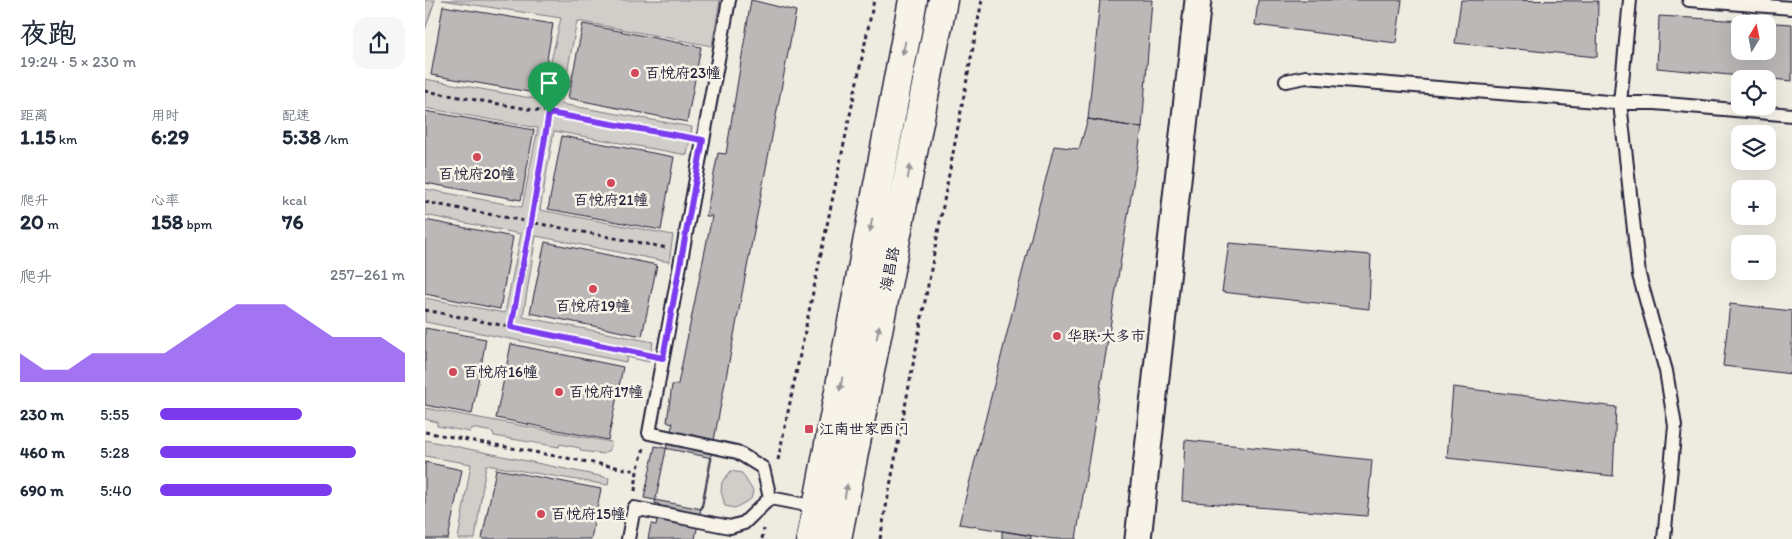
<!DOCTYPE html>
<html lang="zh">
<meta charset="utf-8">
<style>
body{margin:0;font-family:Itim,"LXGW WenKai TC",sans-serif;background:#f6f6f7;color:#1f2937;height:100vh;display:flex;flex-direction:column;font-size:19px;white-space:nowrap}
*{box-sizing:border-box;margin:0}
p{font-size:16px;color:#747a83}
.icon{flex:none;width:28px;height:28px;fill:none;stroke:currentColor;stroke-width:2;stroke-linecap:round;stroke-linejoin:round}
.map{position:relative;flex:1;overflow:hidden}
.details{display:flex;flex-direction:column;background:#fff;width:425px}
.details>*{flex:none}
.needle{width:32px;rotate:10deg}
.controls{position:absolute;left:1306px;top:15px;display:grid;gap:10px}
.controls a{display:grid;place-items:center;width:45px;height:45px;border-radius:10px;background:#fff;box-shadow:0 5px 20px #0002;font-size:25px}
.pin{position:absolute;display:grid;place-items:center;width:42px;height:42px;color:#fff;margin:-51px -21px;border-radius:50% 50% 50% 0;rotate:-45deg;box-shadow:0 0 5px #0007}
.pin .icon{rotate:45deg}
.round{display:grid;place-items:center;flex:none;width:52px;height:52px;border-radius:15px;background:#f6f6f7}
.overview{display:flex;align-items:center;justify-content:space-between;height:85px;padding:0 20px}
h1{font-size:28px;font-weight:700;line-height:38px}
.figures{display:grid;grid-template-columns:repeat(3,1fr);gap:8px;height:85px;padding:5px 20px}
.figures div{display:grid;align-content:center}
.figures b{font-size:21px;font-weight:700}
.figures small{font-size:14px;font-weight:400}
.figures p{font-size:14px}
.chart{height:140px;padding:10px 20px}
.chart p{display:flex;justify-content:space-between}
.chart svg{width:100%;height:90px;margin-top:5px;fill:#7c3aed;opacity:.7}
ul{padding:0 20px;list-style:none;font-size:16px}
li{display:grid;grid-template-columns:80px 60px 1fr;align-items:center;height:38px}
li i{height:12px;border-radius:6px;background:#7c3aed}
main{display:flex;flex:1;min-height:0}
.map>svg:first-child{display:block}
.green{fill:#d1cdc9;stroke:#7a7882}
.building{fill:#bbb8b7;stroke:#22223b;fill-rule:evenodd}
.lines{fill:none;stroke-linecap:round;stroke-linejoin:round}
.lane-casing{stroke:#22223b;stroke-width:16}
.street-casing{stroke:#22223b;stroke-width:29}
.primary-casing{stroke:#22223b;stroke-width:31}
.path{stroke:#22223b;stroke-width:3;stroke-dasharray:4 4;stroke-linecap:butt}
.lane{stroke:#f7f3e8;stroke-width:12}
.street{stroke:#f7f3e8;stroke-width:25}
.primary{stroke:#f7f3e8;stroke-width:28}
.oneway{fill:#97959a}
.route-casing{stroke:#fff;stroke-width:10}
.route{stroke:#7c3aed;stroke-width:6}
.poi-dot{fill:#d1495b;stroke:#f7f3e8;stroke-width:2}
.labels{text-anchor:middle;stroke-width:5;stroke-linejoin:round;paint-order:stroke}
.poi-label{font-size:15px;fill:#22223b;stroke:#f7f3e8;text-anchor:start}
.street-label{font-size:15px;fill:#22223b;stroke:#f7f3e8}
</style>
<main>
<section class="details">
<div class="overview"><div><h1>夜跑</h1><p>19:24 · 5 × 230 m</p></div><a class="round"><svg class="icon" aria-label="share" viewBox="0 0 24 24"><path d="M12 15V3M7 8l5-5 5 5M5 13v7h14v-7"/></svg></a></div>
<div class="figures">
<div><p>距离</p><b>1.15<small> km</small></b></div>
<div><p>用时</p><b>6:29</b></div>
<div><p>配速</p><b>5:38<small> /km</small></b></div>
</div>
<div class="figures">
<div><p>爬升</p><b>20<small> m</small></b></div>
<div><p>心率</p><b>158<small> bpm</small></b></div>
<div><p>kcal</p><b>76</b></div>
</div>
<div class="chart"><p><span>爬升</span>257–261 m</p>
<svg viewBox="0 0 160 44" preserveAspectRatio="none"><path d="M0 44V30L10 38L20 38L30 30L40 30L50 30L60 30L70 22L80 14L90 6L100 6L110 6L120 14L130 22L140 22L150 22L160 30V44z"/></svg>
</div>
<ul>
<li><b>230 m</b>5:55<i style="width:58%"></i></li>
<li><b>460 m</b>5:28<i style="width:80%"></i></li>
<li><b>690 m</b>5:40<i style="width:70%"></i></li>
</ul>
</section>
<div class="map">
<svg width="1367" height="539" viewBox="0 0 1367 539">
<rect width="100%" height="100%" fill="#eeebe1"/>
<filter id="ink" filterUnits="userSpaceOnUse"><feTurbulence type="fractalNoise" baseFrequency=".02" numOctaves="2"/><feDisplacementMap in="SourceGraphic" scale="10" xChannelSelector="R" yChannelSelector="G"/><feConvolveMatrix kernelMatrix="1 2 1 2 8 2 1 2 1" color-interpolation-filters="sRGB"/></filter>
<g filter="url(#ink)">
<path class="green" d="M 0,0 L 10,0 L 0,30 Z
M 17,0 L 295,0 L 287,46 L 152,21 L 136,104 L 267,127 L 262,155 L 129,131 L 115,210 L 248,235 L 244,262 L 111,236 L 98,317 L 228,342 L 224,362 L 202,357 L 201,362 L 0,322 L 0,298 L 80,313 L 96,234 L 0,215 L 0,189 L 97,207 L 113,128 L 0,108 L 0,79 L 117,100 L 136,18 Z
M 0,408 L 186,442 L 185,450 L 178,454 L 156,451 L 155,448 L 135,444 L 134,447 L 69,436 L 68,432 L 47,428 L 45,432 L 12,426 L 12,422 L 0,419 Z
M 0,440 L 184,478 L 183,485 L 61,465 L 50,539 L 33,539 L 46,464 L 0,456 Z
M 306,471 L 317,473 L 328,491 L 326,499 L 310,508 L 300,506 L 296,491 L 297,482 Z"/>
<path class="building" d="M 326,0 L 371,11 L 286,456 L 270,539 L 223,539 L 226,524 L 231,525 L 235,505 L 230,503 L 242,445 L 248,423 L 242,422 L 247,385 L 253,384 L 287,216 L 281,216 L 293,153 L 301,154 Z
M 675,0 L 727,0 L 717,128 L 663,119 Z
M 833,0 L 977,0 L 971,43 L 830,25 Z
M 1036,0 L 1173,1 L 1172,57 L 1030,43 Z
M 18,6 L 128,24 L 116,94 L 6,75 Z
M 1234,16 L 1367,24 L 1367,81 L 1232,68 ZM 1315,24 L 1342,24 L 1342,51 L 1315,51 Z
M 158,24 L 276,47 L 262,122 L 143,98 Z
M 0,111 L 109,130 L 96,200 L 0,183 Z
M 663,119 L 717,128 L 651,539 L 628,539 L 534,524 L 629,146 L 654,149 Z
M 137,136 L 249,157 L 236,230 L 123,209 Z
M 0,220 L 88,237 L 75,309 L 0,294 Z
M 120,242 L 232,265 L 217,336 L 105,313 Z
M 804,243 L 946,255 L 944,309 L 797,292 Z
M 1305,304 L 1367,311 L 1367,374 L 1298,366 Z
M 0,328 L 61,339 L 47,414 L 0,405 Z
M 86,344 L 198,367 L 183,440 L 71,418 Z
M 1028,387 L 1191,407 L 1188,476 L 1022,458 Z
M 760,440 L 947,460 L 942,516 L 757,501 Z
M 230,446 L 287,458 L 277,509 L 219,498 Z
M 0,462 L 37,470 L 23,539 L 0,539 Z
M 71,469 L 176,489 L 166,539 L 57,539 Z
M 577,531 L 606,536 L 606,539 L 577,539 Z"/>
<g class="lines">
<g class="lane-casing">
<path id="lane" d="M 304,0 L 224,433 L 312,452 L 338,468 L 345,498 L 392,507
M 1205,0 L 1195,103 L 1214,275 L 1241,371 L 1250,426 L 1239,539
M 1264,0 L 1367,8
M 861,81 L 881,77 L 1195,103 L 1230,103 L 1367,115
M 203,539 L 209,508 L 305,527 L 319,523 L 345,498"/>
</g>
<g class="street-casing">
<path id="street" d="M 713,539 L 773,0"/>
</g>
<g class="primary-casing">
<path id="primary" d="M 386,539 L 488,0
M 412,539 L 518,0"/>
</g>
<path class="path" d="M 0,91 L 263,137
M 0,202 L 242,248
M 0,310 L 222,354
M 86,327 L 106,222 L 124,113
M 0,432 L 212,471
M 353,460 L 449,0
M 210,491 L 212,471 L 219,448
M 337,539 L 339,529
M 455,539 L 557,0"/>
<use href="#lane" class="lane"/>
<use href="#street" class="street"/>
<use href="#primary" class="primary"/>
</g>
<defs><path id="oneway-solid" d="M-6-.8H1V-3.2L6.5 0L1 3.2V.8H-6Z" transform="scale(1.25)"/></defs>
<g class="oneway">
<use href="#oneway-solid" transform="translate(479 48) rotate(101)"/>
<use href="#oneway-solid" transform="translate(484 172) rotate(-79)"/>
<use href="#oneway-solid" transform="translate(446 225) rotate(101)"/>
<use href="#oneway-solid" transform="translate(453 332) rotate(-79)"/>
<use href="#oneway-solid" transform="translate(416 384) rotate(101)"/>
<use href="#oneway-solid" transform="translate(421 491) rotate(-79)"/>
</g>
</g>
<g class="lines" filter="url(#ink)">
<g class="route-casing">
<path id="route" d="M 124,113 L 278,140 L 238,358 L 86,327 L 106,222 Z"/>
</g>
<use href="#route" class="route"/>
</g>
<g class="poi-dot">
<circle cx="210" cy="73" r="5"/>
<circle cx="52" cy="157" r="5"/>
<circle cx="186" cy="183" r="5"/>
<circle cx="168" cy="289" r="5"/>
<circle cx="632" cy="336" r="5"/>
<circle cx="28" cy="372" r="5"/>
<circle cx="134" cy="392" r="5"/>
<rect x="379" y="424" width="10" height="10" rx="2.5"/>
<circle cx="116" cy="514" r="5"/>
</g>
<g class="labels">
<g class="poi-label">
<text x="220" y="78">百悦府23幢</text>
<text x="52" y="179" text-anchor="middle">百悦府20幢</text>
<text x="186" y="205" text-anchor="middle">百悦府21幢</text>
<text x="168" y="311" text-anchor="middle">百悦府19幢</text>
<text x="642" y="341">华联·大多市</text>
<text x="38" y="377">百悦府16幢</text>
<text x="144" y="397">百悦府17幢</text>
<text x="394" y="434">江南世家西门</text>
<text x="126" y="519">百悦府15幢</text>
</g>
<g class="street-label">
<text transform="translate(465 269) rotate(-79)" y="5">海昌路</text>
</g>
</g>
</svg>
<div class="controls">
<a><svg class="needle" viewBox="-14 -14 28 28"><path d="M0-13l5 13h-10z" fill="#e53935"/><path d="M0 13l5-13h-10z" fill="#747a83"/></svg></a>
<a><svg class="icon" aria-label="locate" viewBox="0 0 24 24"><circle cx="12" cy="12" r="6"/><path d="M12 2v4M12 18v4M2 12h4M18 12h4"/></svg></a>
<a><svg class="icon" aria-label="layers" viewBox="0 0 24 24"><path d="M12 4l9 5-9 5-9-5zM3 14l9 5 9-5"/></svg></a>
<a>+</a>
<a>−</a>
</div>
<div class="pin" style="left:124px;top:113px;background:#1e9e55"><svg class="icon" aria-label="arrive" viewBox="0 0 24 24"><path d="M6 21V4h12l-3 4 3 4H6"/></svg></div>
</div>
</main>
